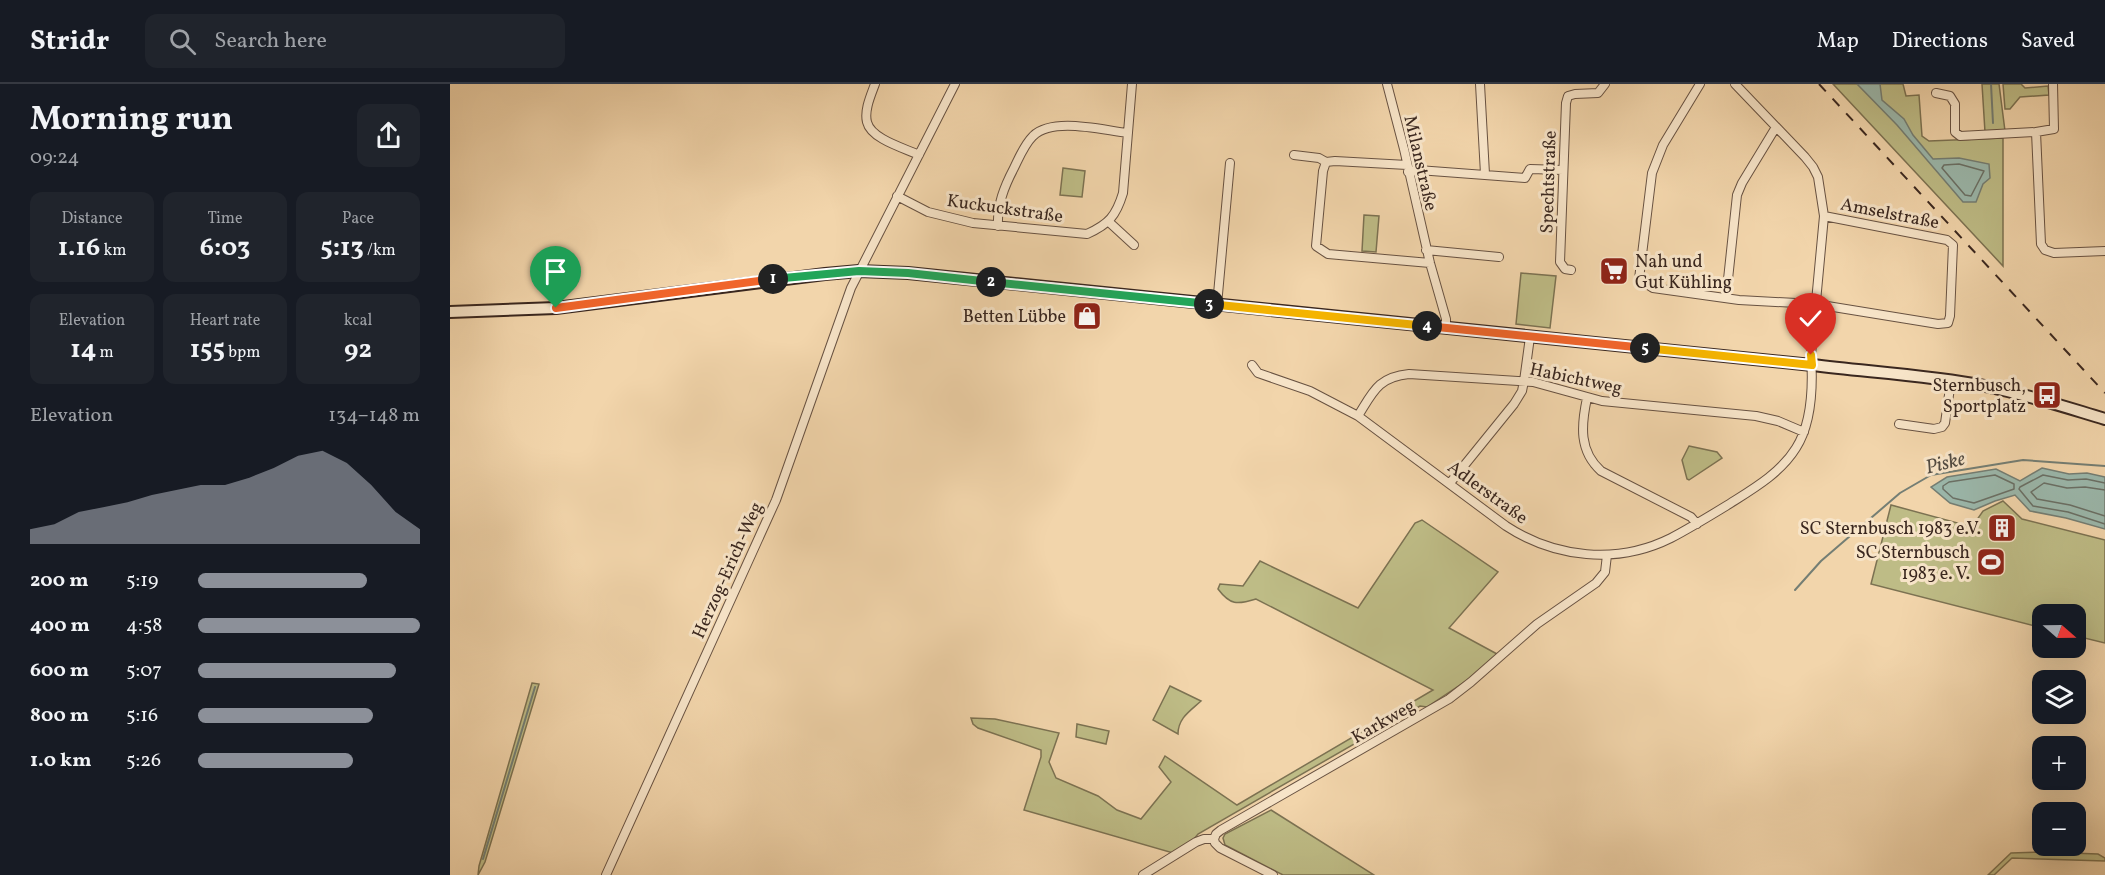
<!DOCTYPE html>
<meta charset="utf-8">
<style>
body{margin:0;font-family:Vollkorn,serif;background:#20242c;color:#f1f3f6;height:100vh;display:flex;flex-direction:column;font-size:22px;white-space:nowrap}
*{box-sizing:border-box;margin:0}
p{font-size:20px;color:#9ea1a6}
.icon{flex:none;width:33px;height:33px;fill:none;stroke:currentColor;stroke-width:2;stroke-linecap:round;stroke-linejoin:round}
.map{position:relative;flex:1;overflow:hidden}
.details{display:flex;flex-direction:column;background:#171b24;width:450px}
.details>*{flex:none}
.needle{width:39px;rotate:110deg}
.buttons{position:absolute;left:1582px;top:520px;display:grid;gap:12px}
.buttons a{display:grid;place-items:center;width:54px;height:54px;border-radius:12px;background:#171b24;box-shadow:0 6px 24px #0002;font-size:30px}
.pin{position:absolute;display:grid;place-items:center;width:51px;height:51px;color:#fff;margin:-62px -26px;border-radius:50% 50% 50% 0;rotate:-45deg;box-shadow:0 0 6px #0007}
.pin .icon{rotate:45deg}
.km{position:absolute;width:30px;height:30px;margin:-15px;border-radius:50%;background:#222;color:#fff;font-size:16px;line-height:30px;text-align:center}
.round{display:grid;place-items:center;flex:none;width:63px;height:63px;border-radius:12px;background:#20242c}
.overview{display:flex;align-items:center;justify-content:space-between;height:102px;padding:0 30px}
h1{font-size:33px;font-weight:700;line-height:45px}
.figures{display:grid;grid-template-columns:repeat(3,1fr);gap:9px;height:102px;padding:6px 30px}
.figures div{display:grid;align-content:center;border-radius:12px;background:#20242c;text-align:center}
.figures b{font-size:26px;font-weight:700}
.figures small{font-size:16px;font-weight:400}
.figures p{font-size:16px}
.chart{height:168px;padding:12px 30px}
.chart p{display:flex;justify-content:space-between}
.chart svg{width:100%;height:108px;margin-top:6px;fill:#8c9099;opacity:.7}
ul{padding:0 30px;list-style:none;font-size:20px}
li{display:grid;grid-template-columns:96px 72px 1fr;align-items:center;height:45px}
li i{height:15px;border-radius:8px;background:#8c9099}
header{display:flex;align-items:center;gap:36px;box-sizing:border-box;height:84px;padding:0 30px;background:#171b24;border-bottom:2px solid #363941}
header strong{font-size:28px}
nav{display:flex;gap:33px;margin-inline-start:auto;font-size:21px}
.search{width:420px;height:54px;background:#20242c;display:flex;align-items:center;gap:15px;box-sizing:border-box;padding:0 21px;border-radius:12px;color:#9ea1a6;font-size:22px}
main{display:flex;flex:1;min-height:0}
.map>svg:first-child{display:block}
.green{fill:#bebc86;stroke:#7c7252;stroke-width:1.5}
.water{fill:#9bb8ac;stroke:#747e74;stroke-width:1.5}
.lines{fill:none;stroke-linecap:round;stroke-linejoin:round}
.shore{stroke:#6a7066;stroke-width:1.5}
.stream{stroke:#747e74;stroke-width:2}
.street-casing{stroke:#685242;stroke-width:10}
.secondary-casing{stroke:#3a271f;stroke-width:14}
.street{stroke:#f7e4c8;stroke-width:8}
.secondary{stroke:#f7e4c8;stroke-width:10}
.rail{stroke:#3a271f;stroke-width:2;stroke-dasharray:10 10;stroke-linecap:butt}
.split-1-casing{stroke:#fff;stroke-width:12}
.split-2-casing{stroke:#fff;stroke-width:12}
.split-3-casing{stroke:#fff;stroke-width:12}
.split-4-casing{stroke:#fff;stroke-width:12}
.split-5-casing{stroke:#fff;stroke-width:12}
.split-6-casing{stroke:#fff;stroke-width:12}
.split-1{stroke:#f0652b;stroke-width:8}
.split-2{stroke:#22a559;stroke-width:8}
.split-3{stroke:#22a559;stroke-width:8}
.split-4{stroke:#f5b400;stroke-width:8}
.split-5{stroke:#f0652b;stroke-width:8}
.split-6{stroke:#f5b400;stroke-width:8}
.labels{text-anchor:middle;stroke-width:6;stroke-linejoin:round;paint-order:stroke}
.street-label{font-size:18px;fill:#3a271f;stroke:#f7e4c8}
.poi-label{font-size:18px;fill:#3a271f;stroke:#f7e4c8;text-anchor:end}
.water-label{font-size:20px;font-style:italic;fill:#524b42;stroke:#f7e4c8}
</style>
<header>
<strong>Stridr</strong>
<div class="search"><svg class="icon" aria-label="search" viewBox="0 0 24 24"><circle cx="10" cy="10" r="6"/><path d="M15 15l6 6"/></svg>Search here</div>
<nav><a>Map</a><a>Directions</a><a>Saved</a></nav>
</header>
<main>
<section class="details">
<div class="overview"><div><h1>Morning run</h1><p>09:24</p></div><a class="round"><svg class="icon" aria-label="share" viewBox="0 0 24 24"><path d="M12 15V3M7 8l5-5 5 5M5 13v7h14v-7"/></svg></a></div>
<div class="figures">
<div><p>Distance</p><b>1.16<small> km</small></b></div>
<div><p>Time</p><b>6:03</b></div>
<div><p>Pace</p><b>5:13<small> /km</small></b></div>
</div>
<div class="figures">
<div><p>Elevation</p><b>14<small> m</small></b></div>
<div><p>Heart rate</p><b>155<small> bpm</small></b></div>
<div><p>kcal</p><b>92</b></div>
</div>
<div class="chart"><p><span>Elevation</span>134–148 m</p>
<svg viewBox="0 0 160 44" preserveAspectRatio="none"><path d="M0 44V38L10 36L20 31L30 29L40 27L50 24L60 22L70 20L80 20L90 17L100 13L110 8L120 6L130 11L140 20L150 31L160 38V44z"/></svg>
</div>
<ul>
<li><b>200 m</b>5:19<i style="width:76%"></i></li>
<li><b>400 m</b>4:58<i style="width:100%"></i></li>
<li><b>600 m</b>5:07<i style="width:89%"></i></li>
<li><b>800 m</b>5:16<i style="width:79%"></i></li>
<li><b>1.0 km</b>5:26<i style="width:70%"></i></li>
</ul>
</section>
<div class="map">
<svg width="1655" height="791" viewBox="0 0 1655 791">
<rect width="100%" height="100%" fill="#f2d5ab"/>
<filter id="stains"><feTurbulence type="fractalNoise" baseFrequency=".00333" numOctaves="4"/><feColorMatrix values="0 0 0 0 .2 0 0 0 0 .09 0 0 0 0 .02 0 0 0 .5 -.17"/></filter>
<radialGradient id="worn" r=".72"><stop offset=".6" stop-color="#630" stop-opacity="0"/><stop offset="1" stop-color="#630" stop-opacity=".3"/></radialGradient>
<path class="green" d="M 1383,0 L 1453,0 L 1456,12 L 1469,11 L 1472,52 L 1479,57 L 1553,54 L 1553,182 Z
M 1532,0 L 1549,0 L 1555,47 L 1535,48 Z
M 1553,0 L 1571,0 L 1575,4 L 1598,2 L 1599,11 L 1570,13 L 1560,25 L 1555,25 Z
M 613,84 L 635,87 L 632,113 L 610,111 Z
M 914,131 L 929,132 L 926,168 L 912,167 Z
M 1071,189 L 1106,192 L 1100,244 L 1066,240 Z
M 1239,362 L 1267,368 L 1272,374 L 1239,396 L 1237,395 L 1232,376 Z
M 1553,417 L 1572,435 L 1655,456 L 1655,559 L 1626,552 L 1626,531 L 1593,531 L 1593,544 L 1421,500 L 1441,421 L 1522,443 L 1533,427 Z
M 972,436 L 1048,488 L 999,544 L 1047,570 L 1019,595 L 977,623 L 970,622 L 748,750 L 744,755 L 723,769 L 574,726 L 591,673 L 591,666 L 528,644 L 523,640 L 521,634 L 545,635 L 609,649 L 599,678 L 606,694 L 648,712 L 667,726 L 691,735 L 721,698 L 709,683 L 715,672 L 787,721 L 983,606 L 806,515 C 787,521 780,521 768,505 L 770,500 L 793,502 L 810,477 L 908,524 L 965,439 Z
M 82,599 L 89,600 L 35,778 L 28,791 L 29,782 Z
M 720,602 L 751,617 C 740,627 728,634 728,650 L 703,636 Z
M 627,640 L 659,647 L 656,660 L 626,653 Z
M 821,726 L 924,791 L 833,791 L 775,761 L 773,754 L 775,750 Z
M 1592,768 L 1648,770 L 1655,774 L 1655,777 L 1562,774 L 1544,791 L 1538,791 L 1561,769 Z"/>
<path class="water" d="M 1407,0 L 1430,0 L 1432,16 L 1454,35 L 1463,51 L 1483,75 L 1509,74 L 1539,80 L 1540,94 L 1533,100 L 1526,118 L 1513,118 L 1447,41 Z
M 1592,384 L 1619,390 L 1637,389 L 1655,393 L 1655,445 L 1616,434 L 1580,427 L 1565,411 L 1545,417 L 1524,426 L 1500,419 L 1481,403 L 1497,393 L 1546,385 L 1570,397 Z"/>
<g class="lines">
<path class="shore" d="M 1509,80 L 1534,87 L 1521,112 L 1515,111 L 1492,84 L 1494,81 Z
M 1545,391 L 1564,400 L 1564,405 L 1524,419 L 1503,414 L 1493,405 L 1493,402 L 1499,398 Z
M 1655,399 L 1636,395 L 1618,396 L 1593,391 L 1570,403 L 1569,405 L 1583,422 L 1618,428 L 1655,440
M 1655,406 L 1635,403 L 1617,404 L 1594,399 L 1581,408 L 1587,415 L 1620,421 L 1655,432"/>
<path class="stream" d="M 1541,0 L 1543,39
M 1345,506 L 1371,477 L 1450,409 L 1481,391 L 1573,376 L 1655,382
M 33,775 L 85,603"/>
<g class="street-casing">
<path id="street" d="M 425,0 C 421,11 414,26 417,38 C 421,55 454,64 469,71
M 937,0 L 954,65 L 980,179 L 996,235 L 996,244
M 1030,0 L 1035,90
M 1250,0 L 1213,61 L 1202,89 L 1189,195 L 1203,204 L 1289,216 L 1365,220 L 1488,240 L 1498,239 L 1500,232 L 1503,161 L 1497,156 L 1374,132
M 1603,0 L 1604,45 L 1586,48 L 1591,160 L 1595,166 L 1604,169 L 1655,167
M 1486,9 L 1500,12 L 1505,20 L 1505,48 L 1510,52 L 1586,48
M 844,71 L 869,74 L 876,78
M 957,81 L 885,77 L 876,78 L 873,87 L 866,162 L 878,170 L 980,179
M 958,88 L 968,86 L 1075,94 L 1080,85 L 1113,86
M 447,112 L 478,128 L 523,139 L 637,150 C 659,140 666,132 673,109 L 682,0
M 659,138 L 684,161
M 548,142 C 547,121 554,103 564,84 C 569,74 574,61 583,52 C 603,33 651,46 678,49
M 976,166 L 1049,173
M 1121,186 L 1115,185 L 1110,178 L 1116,19 L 1118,12 L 1125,10 L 1148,9 L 1155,0
M 1276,214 L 1287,111 L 1292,99 L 1326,43
M 767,221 L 780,79
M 802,281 L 808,289 L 860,307 L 908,332 L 1056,442 C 1105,474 1167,481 1221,454 C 1240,444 1258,433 1276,422 C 1301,406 1330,390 1346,364 C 1362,339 1363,300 1361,271 L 1374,132 L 1368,93 L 1363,83 L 1355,73 L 1285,0
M 1137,314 C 1131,342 1129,367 1151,387 L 1241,433 L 1247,440
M 908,332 C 923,308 928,293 959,290 L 1083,298 L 1152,317 L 1306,332 L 1328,337 L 1354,348
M 1449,340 L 1484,345 L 1492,343 L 1495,339 L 1501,297
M 1000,399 L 1064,320 L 1072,307 L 1074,297 L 1080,253
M 764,755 L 766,750 L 771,746 L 999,615 L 1021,598 L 1087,540 L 1146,499 L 1155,488 L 1157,471
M 764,755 L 765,759 L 770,764 L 823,791
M 156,791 L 326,416 L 401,204 L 505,0
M 693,791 L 746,758 L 754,755 L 764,755"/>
</g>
<g class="secondary-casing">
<path id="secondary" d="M 0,228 L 106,224 L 375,190 L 409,187 L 458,189 L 1362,281 C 1419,288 1478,291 1535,302 C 1576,310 1615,323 1655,335"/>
</g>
<use href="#street" class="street"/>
<use href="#secondary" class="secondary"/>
<path class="rail" d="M 1369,0 L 1655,309"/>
</g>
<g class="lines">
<g class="split-1-casing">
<path id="split-1" d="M 106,224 L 323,195"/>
</g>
<g class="split-2-casing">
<path id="split-2" d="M 323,195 L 409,187 L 458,189 L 541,198"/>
</g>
<g class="split-3-casing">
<path id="split-3" d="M 541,198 L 759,220"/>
</g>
<g class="split-4-casing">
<path id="split-4" d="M 759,220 L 977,242"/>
</g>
<g class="split-5-casing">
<path id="split-5" d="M 977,242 L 1195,264"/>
</g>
<g class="split-6-casing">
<path id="split-6" d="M 1195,264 L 1362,281 L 1361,271"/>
</g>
<use href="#split-1" class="split-1"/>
<use href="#split-2" class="split-2"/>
<use href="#split-3" class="split-3"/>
<use href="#split-4" class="split-4"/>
<use href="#split-5" class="split-5"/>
<use href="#split-6" class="split-6"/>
</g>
<defs>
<g id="supermarket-square" transform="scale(1.5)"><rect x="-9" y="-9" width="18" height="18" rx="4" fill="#8f2418" stroke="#f7e4c8"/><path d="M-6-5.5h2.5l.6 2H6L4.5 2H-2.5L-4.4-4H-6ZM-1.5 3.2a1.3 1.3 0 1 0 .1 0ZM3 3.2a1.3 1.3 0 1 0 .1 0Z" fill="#fff"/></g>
<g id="shop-square" transform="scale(1.5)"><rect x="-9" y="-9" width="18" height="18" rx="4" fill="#8f2418" stroke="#f7e4c8"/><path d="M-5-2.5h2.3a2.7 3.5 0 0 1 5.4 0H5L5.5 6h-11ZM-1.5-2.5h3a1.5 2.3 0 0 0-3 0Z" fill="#fff"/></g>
<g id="bus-square" transform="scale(1.5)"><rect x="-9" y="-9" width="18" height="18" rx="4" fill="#8f2418" stroke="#f7e4c8"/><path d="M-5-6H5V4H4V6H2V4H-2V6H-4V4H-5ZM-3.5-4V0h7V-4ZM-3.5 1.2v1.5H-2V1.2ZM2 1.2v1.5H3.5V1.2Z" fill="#fff"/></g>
<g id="building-square" transform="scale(1.5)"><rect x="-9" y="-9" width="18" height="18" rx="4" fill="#8f2418" stroke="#f7e4c8"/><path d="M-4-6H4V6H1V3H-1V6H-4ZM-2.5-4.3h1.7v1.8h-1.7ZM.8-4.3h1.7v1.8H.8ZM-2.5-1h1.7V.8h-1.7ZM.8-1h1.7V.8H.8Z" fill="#fff"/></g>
<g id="stadium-square" transform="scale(1.5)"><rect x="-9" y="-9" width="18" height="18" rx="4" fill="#8f2418" stroke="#f7e4c8"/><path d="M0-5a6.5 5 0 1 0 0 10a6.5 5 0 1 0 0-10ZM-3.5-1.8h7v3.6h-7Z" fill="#fff"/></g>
</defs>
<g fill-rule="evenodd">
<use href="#supermarket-square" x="1164" y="187"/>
<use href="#shop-square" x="637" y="232"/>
<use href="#bus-square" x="1597" y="311"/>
<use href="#building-square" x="1552" y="444"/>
<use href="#stadium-square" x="1541" y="478"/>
</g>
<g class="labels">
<g class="street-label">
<text transform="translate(971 79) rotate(77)" y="6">Milanstraße</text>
<text transform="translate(1098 98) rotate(-88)" y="6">Spechtstraße</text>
<text transform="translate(555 124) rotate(8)" y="6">Kuckuckstraße</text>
<text transform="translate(1440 129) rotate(11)" y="6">Amselstraße</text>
<text transform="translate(1126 294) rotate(12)" y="6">Habichtweg</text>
<text transform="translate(1038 408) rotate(36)" y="6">Adlerstraße</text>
<text transform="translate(277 486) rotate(-66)" y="6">Herzog-Erich-Weg</text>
<text transform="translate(933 637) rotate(-30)" y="6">Karkweg</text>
</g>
<g class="poi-label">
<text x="1185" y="183" text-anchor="start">Nah und<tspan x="1185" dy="21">Gut Kühling</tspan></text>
<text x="616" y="238">Betten Lübbe</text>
<text x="1576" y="307">Sternbusch,<tspan x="1576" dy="21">Sportplatz</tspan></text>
<text x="1531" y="450">SC Sternbusch 1983 e.V.</text>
<text x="1520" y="474">SC Sternbusch<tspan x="1520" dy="21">1983 e. V.</tspan></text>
</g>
<g class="water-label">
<text transform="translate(1495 378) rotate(-14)" y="7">Piske</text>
</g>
</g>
<rect width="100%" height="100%" filter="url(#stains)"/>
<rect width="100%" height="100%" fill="url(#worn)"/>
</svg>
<div class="buttons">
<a><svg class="needle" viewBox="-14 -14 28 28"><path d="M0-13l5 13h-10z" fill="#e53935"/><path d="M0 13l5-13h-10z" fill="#9ea1a6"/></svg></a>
<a><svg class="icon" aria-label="layers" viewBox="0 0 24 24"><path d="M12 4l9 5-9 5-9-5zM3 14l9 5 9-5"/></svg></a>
<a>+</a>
<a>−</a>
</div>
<div class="pin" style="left:106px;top:224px;background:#1e9e55"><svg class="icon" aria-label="arrive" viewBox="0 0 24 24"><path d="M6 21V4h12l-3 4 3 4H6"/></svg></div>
<div class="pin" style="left:1361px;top:271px;background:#d93025"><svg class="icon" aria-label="check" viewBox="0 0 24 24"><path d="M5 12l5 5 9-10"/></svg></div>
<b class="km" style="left:323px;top:195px">1</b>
<b class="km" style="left:541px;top:198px">2</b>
<b class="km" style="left:759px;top:220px">3</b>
<b class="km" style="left:977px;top:242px">4</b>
<b class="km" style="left:1195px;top:264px">5</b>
</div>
</main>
